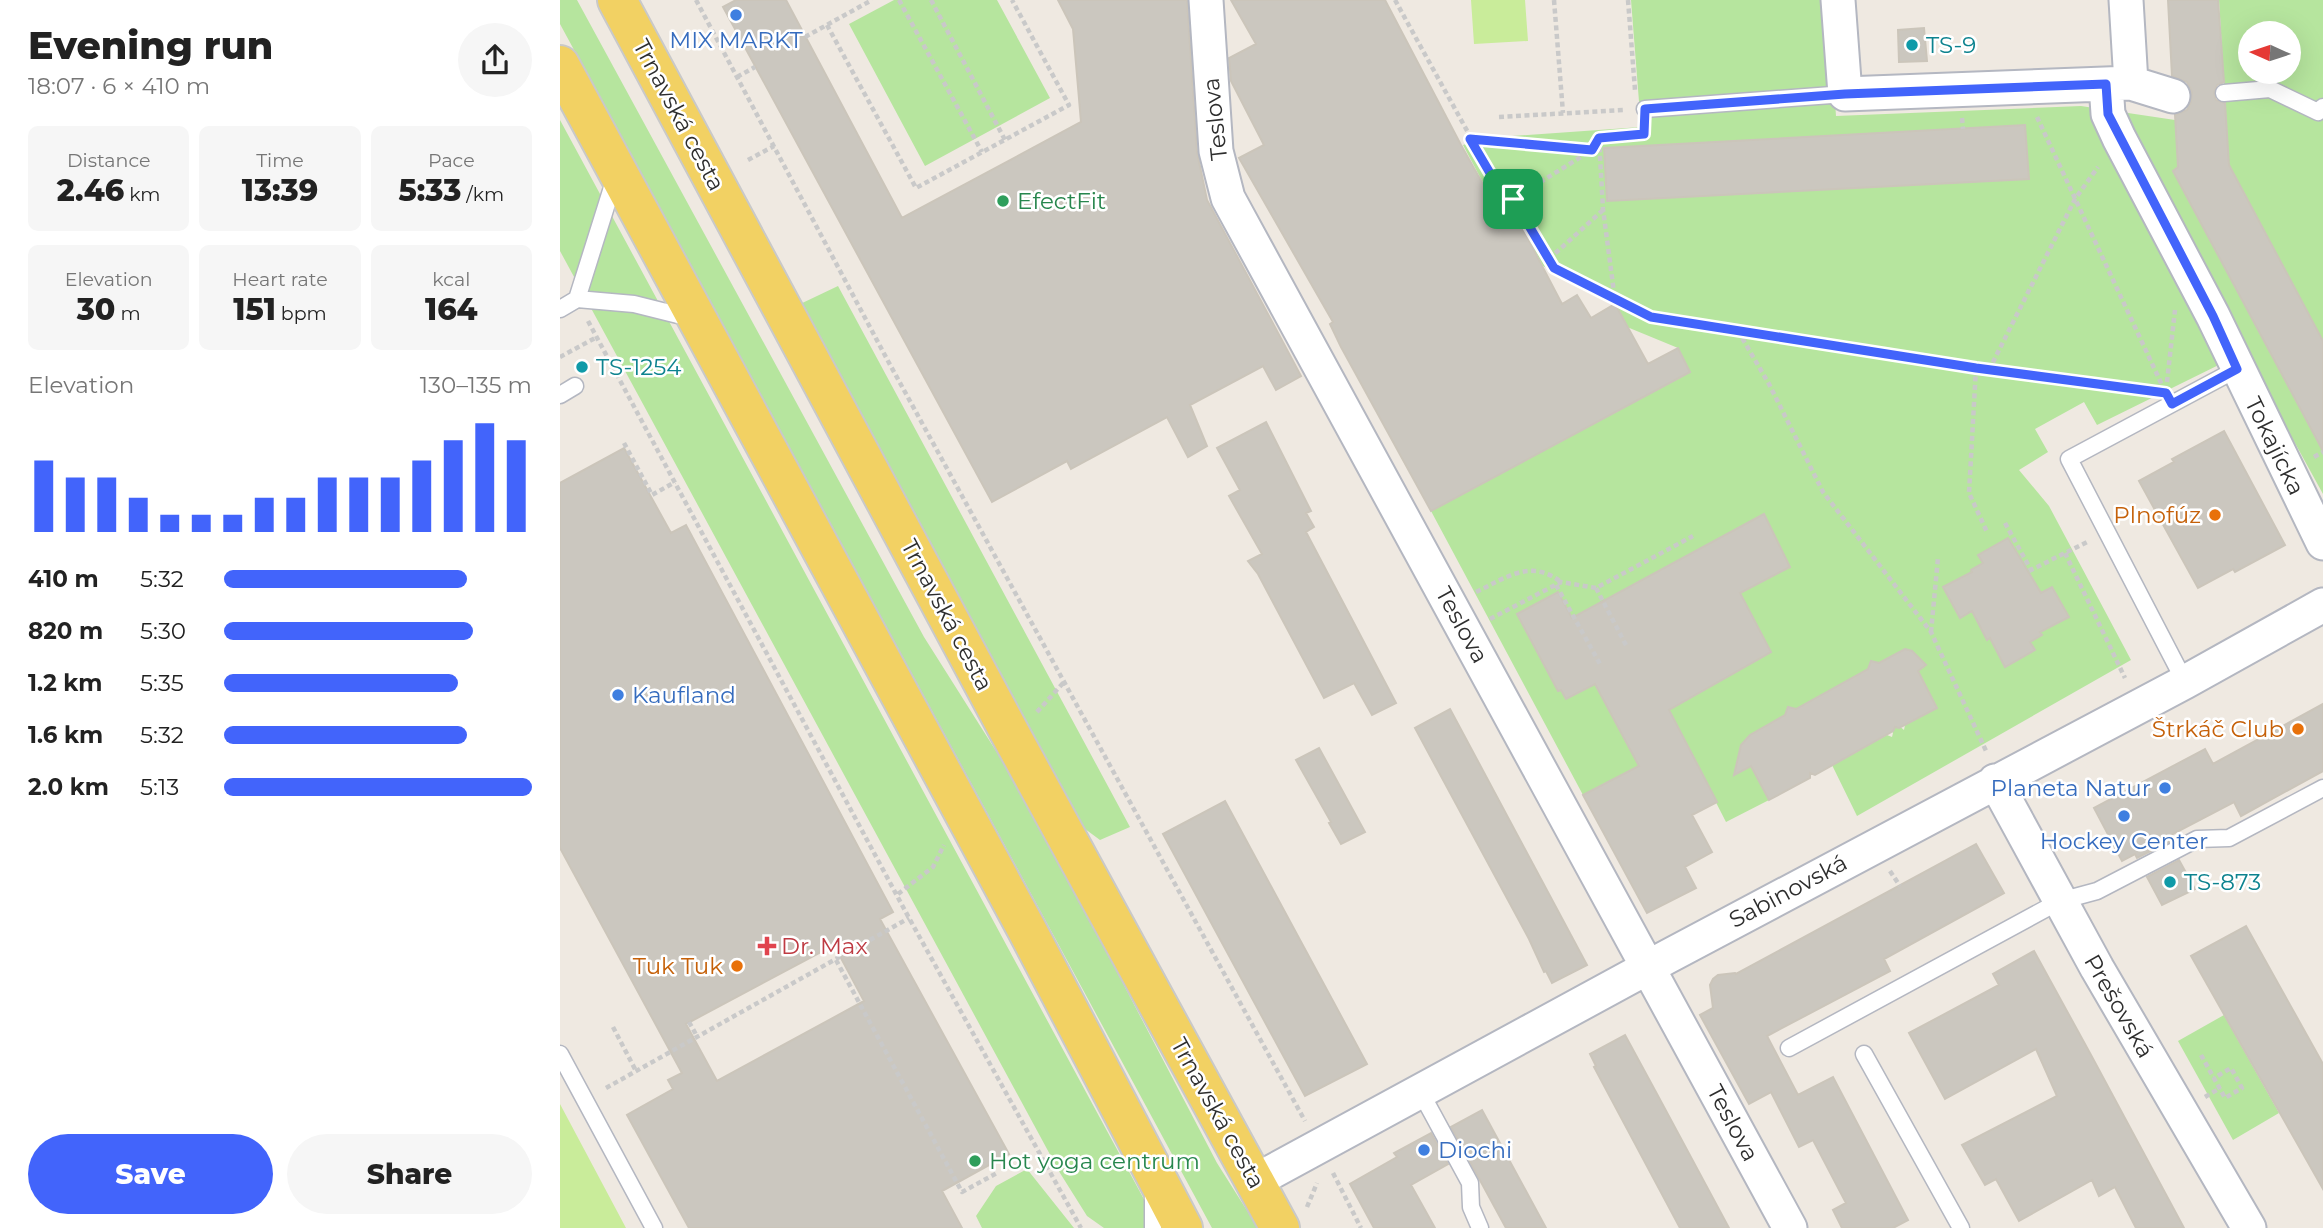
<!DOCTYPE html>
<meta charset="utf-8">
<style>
body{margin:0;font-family:Montserrat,sans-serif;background:#f6f6f6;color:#222;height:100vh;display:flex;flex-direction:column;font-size:26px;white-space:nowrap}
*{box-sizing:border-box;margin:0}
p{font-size:23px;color:#767676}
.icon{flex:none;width:38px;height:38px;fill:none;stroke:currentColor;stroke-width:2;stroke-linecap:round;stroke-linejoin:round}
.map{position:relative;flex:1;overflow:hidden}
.panel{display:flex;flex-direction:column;background:#fff;width:560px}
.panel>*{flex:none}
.needle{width:46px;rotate:273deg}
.fabs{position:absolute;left:1678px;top:21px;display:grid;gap:14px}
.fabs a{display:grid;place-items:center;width:63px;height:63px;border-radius:50%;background:#fff;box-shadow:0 7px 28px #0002;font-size:35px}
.pin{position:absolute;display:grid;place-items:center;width:60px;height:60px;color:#fff;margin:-30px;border-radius:14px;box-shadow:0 4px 10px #0006}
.round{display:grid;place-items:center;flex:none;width:74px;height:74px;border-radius:37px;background:#f6f6f6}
.overview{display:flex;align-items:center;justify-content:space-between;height:119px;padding:0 28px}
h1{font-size:38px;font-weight:800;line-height:52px}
.stats{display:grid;grid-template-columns:repeat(3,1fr);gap:10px;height:119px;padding:7px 28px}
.stats div{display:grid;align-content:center;border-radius:10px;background:#f6f6f6;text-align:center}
.stats b{font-size:30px;font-weight:800}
.stats small{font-size:19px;font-weight:400}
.stats p{font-size:19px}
.chart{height:196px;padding:14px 28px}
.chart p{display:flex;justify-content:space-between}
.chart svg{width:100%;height:126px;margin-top:7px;stroke:#4264fb;stroke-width:6}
.action{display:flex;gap:14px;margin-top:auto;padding:14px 28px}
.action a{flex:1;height:80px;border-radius:42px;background:#4264fb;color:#fff;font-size:28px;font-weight:800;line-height:80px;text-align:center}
.action a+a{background:#f6f6f6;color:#222}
ul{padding:0 28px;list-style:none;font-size:23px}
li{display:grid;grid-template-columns:112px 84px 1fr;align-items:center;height:52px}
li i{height:18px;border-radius:9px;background:#4264fb}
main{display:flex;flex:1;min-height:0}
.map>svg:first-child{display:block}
.green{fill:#b6e59e;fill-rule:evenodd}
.pitch{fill:#c9ec9a}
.building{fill:#cbc7bf;stroke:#cbc5ba;stroke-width:2;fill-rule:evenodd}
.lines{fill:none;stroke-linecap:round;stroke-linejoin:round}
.service-casing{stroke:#b4b7c1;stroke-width:19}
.minor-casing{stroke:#b4b7c1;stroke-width:37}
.primary-casing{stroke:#c9c9c9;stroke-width:42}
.path{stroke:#c9c9c9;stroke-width:4.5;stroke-dasharray:5 3.5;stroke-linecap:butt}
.service{stroke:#fff;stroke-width:16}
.minor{stroke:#fff;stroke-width:33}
.primary{stroke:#f2d163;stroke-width:38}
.route-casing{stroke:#fff;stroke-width:14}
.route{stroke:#4264fb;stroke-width:9}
.shop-dot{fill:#3f7fe0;stroke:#fff;stroke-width:2.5}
.culture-dot{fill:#0f9aa8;stroke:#fff;stroke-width:2.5}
.leisure-dot{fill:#2e9e5b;stroke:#fff;stroke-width:2.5}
.food-dot{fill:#e8710a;stroke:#fff;stroke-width:2.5}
.health-dot{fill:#e0444e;stroke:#fff;stroke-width:2.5}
.labels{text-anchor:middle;stroke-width:5;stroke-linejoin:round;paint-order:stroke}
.shop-label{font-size:23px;fill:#366cbe;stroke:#fff}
.culture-label{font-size:23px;fill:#0d838f;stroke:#fff;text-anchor:start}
.street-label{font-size:23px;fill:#2e2e2e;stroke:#fff}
.leisure-label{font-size:23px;fill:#27864d;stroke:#fff;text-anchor:start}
.food-label{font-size:23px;fill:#c56008;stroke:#fff;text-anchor:end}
.health-label{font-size:23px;fill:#be3a42;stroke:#fff;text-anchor:start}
</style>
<main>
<section class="panel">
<div class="overview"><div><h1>Evening run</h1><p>18:07 · 6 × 410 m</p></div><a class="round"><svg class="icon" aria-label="share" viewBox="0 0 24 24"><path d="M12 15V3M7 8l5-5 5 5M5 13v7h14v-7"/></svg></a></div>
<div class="stats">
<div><p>Distance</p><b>2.46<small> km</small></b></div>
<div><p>Time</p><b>13:39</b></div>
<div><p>Pace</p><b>5:33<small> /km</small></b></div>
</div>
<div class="stats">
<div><p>Elevation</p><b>30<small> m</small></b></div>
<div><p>Heart rate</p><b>151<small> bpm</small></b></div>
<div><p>kcal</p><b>164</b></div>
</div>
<div class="chart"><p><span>Elevation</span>130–135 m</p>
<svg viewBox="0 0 160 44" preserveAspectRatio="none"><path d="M5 44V19M15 44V25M25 44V25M35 44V32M45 44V38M55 44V38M65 44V38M75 44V32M85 44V32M95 44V25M105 44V25M115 44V25M125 44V19M135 44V12M145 44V6M155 44V12"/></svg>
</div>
<ul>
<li><b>410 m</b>5:32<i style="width:79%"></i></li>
<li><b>820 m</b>5:30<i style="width:81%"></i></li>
<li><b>1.2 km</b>5:35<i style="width:76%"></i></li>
<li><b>1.6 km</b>5:32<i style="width:79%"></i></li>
<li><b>2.0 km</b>5:13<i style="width:100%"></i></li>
</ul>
<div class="action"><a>Save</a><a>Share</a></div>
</section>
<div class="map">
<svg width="1763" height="1228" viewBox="0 0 1763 1228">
<rect width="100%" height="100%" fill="#efe9e1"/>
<path class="green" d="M 0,0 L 17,0 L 364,637 L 467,800 L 657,1163 L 698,1228 L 652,1228 L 0,24 Z
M 334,0 L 437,0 L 490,98 L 365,166 L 289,24 Z
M 1071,0 L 1268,0 L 1276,116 L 1521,106 L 1615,120 L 1618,167 L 1763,450 L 1763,494 L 1685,352 L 1537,425 L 1524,402 L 1475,429 L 1488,452 L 1459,470 L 1489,506 L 1571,660 L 1297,816 L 1272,765 L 1327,735 L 1332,737 L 1333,733 L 1330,728 L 1337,724 L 1344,730 L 1345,725 L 1376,708 L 1358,671 L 1364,667 L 1352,651 L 1345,649 L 1319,663 L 1311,661 L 1308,669 L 1236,709 L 1228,707 L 1225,715 L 1190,735 L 1181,745 L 1209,800 L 1166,822 L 1125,742 L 1023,795 L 871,511 L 1130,372 L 1118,348 L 1067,327 L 1055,304 L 983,266 L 958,220 L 928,192 L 903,145 L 924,138 L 1081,127 Z
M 1659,0 L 1763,0 L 1763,342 L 1669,165 ZM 1690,33 L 1729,33 L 1729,72 L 1690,72 Z
M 0,120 L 586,1203 L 586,1228 L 544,1228 L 527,1216 L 500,1173 L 0,251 Z
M 278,286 L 570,827 L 540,840 L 517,823 L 236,306 Z
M 1664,1015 L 1719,1113 L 1673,1140 L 1618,1041 Z
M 467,1169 L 514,1228 L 422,1228 L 416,1216 L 436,1186 Z"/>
<path class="pitch" d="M 911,0 L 965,0 L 968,41 L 914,44 Z
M 0,1104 L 66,1228 L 0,1228 Z"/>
<path class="building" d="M 176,0 L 226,0 L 342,218 L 521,122 L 513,29 L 498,0 L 627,0 L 637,152 L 647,200 L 741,376 L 716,390 L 703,366 L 630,405 L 647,446 L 628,457 L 607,417 L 511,469 L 507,461 L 432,502 L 163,7 Z
M 671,0 L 825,0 L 901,145 L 947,227 L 958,220 L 1002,304 L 1017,295 L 1031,318 L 1055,304 L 1088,364 L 1118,348 L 1130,372 L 871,511 L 781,347 L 770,324 L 773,322 L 679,158 L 704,145 L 671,81 L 669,58 L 696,44 Z
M 1608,0 L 1658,0 L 1664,82 L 1657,85 L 1654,93 L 1656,100 L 1665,103 L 1669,165 L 1763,341 L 1763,451 L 1613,171 L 1618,167 L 1615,115 L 1627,110 L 1631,102 L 1632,92 L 1627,82 L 1612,76 Z
M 1364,28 L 1367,61 L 1339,62 L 1338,30 Z
M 1465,125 L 1469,179 L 1047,201 L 1044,148 Z
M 706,422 L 751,511 L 746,513 L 754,527 L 746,532 L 836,703 L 812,715 L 794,683 L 764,698 L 698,574 L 688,561 L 702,554 L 669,496 L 680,490 L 657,448 Z
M 1664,431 L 1725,545 L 1675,572 L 1673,569 L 1638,588 L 1579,481 L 1614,462 L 1612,459 Z
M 64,448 L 111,533 L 126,525 L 333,912 L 320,919 L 449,1154 L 382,1191 L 402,1228 L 129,1228 L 67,1115 L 113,1089 L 108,1080 L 122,1073 L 0,848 L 0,483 ZM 274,945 L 304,1001 L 157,1081 L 126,1024 Z
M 1204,514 L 1230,567 L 1180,593 L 1211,652 L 1109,710 L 1157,802 L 1132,815 L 1152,852 L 1125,867 L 1136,888 L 1087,913 L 1023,795 L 1079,766 L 1035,684 L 1006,699 L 1001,690 L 998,691 L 957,614 L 998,592 L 1012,618 Z
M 1448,538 L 1481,593 L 1492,587 L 1509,617 L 1480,632 L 1482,635 L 1470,642 L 1475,650 L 1445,667 L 1430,638 L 1427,640 L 1412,611 L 1400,618 L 1383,587 L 1412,572 L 1411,570 L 1423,563 L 1418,555 Z
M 1345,649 L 1352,651 L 1366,665 L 1358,671 L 1377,708 L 1339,728 L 1335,727 L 1333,731 L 1255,775 L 1250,773 L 1250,778 L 1209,800 L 1191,766 L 1174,775 L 1181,745 L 1190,735 L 1225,715 L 1228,707 L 1236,709 L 1308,669 L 1311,661 L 1319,663 Z
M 1763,704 L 1763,771 L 1681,816 L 1674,802 L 1607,837 L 1609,842 L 1577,858 L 1575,854 L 1562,861 L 1534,808 L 1645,749 L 1653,764 Z
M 890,709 L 1027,965 L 992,983 L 986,971 L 984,972 L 969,939 L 855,728 Z
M 759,748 L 805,832 L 781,844 L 769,823 L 771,822 L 736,760 Z
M 665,801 L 807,1064 L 745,1096 L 603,834 Z
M 1416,844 L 1444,893 L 1324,959 L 1330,971 L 1207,1036 L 1238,1095 L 1273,1077 L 1348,1220 L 1333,1228 L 1282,1228 L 1273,1210 L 1286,1203 L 1253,1140 L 1239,1147 L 1211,1092 L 1189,1104 L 1140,1015 L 1153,1008 L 1150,985 L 1153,979 L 1158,975 L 1175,973 L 1176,974 Z
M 1619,860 L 1635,889 L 1602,905 L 1587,877 Z
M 1686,926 L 1763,1064 L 1763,1189 L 1631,956 Z
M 1474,951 L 1531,1055 L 1624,1228 L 1576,1228 L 1555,1187 L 1539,1196 L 1532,1180 L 1459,1221 L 1436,1179 L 1425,1185 L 1402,1145 L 1497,1096 L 1476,1049 L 1385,1099 L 1349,1033 L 1439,985 L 1433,974 Z
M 1065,1035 L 1097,1094 L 1169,1228 L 1120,1228 L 1034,1067 L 1036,1066 L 1030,1054 Z
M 922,1110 L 986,1228 L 946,1228 L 891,1127 Z
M 871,1133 L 888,1164 L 851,1185 L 875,1228 L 814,1228 L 790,1184 L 837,1157 L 834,1153 Z"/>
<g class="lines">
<g class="service-casing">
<path id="service" d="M 1664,93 L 1710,89 L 1758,112 L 1763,107
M 1085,109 L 1285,94
M 17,299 L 55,178
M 0,309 L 17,299 L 74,304 L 130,318
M 0,395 L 15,386
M 1625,682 L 1509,459 L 1677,369
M 1229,1048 L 1500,901 L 1537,891 L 1637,839 L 1669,838 L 1763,788
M 0,1054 L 94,1228
M 1304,1054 L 1401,1228
M 860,1091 L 910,1183 L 911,1207 L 920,1228
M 593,1228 L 593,1192"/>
</g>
<g class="minor-casing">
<path id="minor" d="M 646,0 L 656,151 L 668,198 L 1230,1228
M 1278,0 L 1285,94 L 1571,83 L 1613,96
M 1566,0 L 1571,83
M 1546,84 L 1548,114 L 1559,138 L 1653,316 L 1763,543
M 1435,781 L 1537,968 L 1689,1228
M 695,1181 L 1107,957 L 1625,682 L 1763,605"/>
</g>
<g class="primary-casing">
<path id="primary" d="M 57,0 L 453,739 L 720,1228
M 0,65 L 467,930 L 623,1228"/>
</g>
<path class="path" d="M 136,0 L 328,361 L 745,1121
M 339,0 L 422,152
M 371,0 L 445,140
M 835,0 L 937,185 L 953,199 L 994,268 L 1091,317 L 1416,368 L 1587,391
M 994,0 L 1003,113
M 1068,0 L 1075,90
M 267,25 L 356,188 L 509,105 L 452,0
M 245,37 L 312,0
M 177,77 L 195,67
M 939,117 L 1064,110
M 1477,117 L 1602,385
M 1402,118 L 1403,129
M 910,139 L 1032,150 L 953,199
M 1039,139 L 1043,209 L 1055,300
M 1032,150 L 1039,138 L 1084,134 L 1085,132
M 188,160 L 214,146
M 989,259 L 1043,210
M 28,321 L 349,918 L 521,1228
M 1178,331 L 1209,384 L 1263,492 L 1371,632 L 1427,753
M 0,357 L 37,337
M 1416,368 L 1409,493 L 1427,532
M 1429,370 L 1515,199 L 1538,167
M 1607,382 L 1615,310
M 64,443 L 92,495 L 115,482
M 1754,457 L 1763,452
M 1445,523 L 1471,570
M 1505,553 L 1565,678
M 1469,571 L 1527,542
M 996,585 L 1040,664
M 1036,588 L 1067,647
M 916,592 C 946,578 970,558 1001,582
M 930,619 L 1001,582 L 1036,588 L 1133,536
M 1371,632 L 1378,558
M 477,712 L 504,682
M 1330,871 L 1340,886
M 338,894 L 373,867 L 384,845
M 310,940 L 349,918
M 276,960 L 402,1192 L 437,1173
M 129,1022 L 138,1038
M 53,1027 L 76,1071
M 1641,1055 L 1665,1098 L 1682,1088 L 1671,1068 L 1654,1078
M 46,1088 L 299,946
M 1645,1097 L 1660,1088
M 773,1173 L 801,1228
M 747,1207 L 757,1183"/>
<use href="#service" class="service"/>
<use href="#minor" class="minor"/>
<use href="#primary" class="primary"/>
</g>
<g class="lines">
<g class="route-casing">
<path id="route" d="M 1546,84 L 1548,114 L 1653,316 L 1677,369 L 1612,404 L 1606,393 L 1416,368 L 1091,317 L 994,268 L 953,199 L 937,185 L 910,139 L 1032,150 L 1039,138 L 1084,134 L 1085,109 L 1285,94 Z"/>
</g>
<use href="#route" class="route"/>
</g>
<g class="shop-dot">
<circle cx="176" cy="15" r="7"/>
<circle cx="58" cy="695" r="7"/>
<circle cx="1605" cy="788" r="7"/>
<circle cx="1564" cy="816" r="7"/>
<circle cx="864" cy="1150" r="7"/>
</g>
<g class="culture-dot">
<circle cx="1352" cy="45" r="7"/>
<circle cx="22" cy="367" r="7"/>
<circle cx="1610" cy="882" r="7"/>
</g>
<g class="leisure-dot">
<circle cx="443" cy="201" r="7"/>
<circle cx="415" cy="1161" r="7"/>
</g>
<g class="food-dot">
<circle cx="1655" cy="515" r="7"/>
<circle cx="1738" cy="729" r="7"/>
<circle cx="177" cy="966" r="7"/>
</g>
<path class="health-dot" d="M203.5 935.5h7v7h7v7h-7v7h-7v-7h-7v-7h7z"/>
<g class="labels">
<g class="shop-label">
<text x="176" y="48">MIX MARKT</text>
<text x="72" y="703" text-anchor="start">Kaufland</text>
<text x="1591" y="796" text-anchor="end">Planeta Natur</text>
<text x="1564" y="849">Hockey Center</text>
<text x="878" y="1158" text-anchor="start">Diochi</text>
</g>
<g class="culture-label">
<text x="1366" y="53">TS-9</text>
<text x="36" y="375">TS-1254</text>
<text x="1624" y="890">TS-873</text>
</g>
<g class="street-label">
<text transform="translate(119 115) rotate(62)" y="8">Trnavská cesta</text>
<text transform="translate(655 119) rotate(-96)" y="8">Teslova</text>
<text transform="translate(1715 446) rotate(64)" y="8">Tokajícka</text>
<text transform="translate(387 615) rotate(62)" y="8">Trnavská cesta</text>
<text transform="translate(902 625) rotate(61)" y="8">Teslova</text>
<text transform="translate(1228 891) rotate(-28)" y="8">Sabinovská</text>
<text transform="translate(1559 1006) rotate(60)" y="8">Prešovská</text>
<text transform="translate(658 1113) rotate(61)" y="8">Trnavská cesta</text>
<text transform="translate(1173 1123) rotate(62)" y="8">Teslova</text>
</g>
<g class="leisure-label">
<text x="457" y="209">EfectFit</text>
<text x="429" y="1169">Hot yoga centrum</text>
</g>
<g class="food-label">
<text x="1641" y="523">Plnofúz</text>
<text x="1724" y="737">Štrkáč Club</text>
<text x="163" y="974">Tuk Tuk</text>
</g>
<g class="health-label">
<text x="221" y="954">Dr. Max</text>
</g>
</g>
</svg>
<div class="fabs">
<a><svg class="needle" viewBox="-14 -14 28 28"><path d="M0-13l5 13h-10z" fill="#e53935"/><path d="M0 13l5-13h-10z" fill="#767676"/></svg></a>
</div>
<div class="pin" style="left:953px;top:199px;background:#1e9e55"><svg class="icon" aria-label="arrive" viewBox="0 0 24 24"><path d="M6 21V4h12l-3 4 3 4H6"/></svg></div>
</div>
</main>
